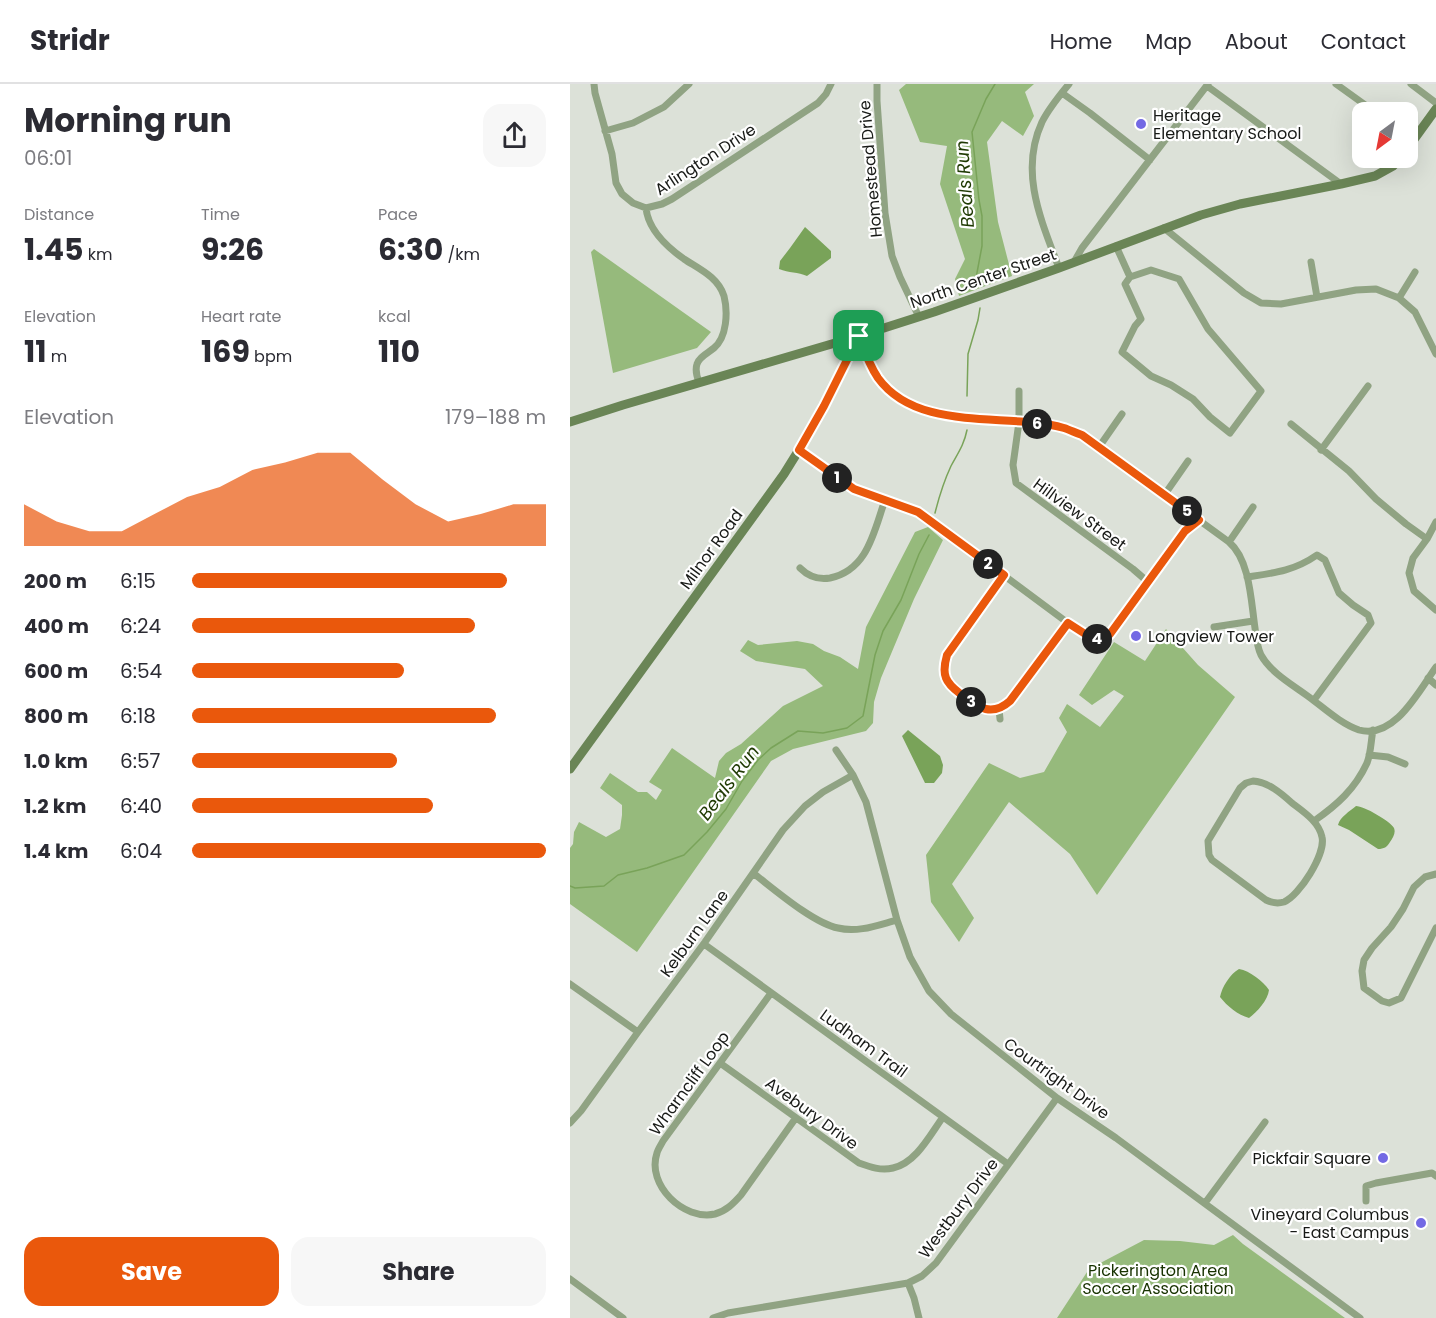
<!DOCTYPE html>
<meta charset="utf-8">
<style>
body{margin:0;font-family:Poppins,sans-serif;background:#f7f7f7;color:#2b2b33;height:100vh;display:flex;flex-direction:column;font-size:22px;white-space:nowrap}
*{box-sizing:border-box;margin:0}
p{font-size:20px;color:#7c7c81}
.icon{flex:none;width:33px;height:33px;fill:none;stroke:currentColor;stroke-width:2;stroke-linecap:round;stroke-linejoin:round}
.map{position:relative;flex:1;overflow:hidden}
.side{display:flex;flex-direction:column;background:#fff;width:570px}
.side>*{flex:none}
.needle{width:39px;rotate:212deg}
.tools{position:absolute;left:782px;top:18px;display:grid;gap:12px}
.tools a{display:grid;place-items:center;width:66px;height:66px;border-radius:12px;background:#fff;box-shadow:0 6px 24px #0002;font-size:30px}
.pin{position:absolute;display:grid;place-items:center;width:51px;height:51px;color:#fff;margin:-26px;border-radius:12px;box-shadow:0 3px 9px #0006}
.km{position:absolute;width:30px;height:30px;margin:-15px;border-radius:50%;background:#222;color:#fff;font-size:16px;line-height:30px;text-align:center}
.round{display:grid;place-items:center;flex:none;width:63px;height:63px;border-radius:18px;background:#f7f7f7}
.head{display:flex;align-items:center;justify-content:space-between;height:102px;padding:0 24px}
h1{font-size:33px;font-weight:700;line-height:45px}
.metrics{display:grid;grid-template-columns:repeat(3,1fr);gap:9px;height:102px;padding:6px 24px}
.metrics div{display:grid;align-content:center}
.metrics b{font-size:30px;font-weight:700}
.metrics small{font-size:16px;font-weight:400}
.metrics p{font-size:16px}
.chart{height:168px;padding:12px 24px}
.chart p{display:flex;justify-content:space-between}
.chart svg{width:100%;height:108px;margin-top:6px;fill:#ea580c;opacity:.7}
.cta{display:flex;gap:12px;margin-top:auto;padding:12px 24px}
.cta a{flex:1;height:69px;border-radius:18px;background:#ea580c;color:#fff;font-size:24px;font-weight:700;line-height:69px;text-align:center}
.cta a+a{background:#f7f7f7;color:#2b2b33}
ul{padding:0 24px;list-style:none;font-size:20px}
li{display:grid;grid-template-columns:96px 72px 1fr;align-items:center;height:45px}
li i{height:15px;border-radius:8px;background:#ea580c}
header{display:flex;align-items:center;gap:36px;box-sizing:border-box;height:84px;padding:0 30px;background:#fff;border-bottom:2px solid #e1e1e2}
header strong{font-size:28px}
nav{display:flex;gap:33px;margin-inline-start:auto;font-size:21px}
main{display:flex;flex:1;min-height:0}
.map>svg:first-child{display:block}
.green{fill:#96ba7c}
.water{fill:#79a359}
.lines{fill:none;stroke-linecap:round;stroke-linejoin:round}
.stream{stroke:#79a359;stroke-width:1.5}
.street{stroke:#90a383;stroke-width:7}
.secondary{stroke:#6a8556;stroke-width:9}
.route-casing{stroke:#fff;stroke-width:12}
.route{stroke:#ea580c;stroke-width:8}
.poi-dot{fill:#7369e4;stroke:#fff;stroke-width:2}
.labels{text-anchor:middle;stroke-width:4.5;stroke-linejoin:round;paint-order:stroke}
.poi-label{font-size:16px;fill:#181a17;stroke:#fff;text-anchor:start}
.street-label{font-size:16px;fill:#181a17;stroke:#fff}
.park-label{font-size:16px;fill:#183200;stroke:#fff}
.water-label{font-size:18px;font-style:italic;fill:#1f3a03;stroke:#fff}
</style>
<header>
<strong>Stridr</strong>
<nav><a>Home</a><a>Map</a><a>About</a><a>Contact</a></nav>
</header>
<main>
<section class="side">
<div class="head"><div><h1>Morning run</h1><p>06:01</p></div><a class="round"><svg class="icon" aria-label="share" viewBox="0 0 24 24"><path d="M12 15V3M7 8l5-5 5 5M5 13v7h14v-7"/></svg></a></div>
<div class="metrics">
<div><p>Distance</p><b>1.45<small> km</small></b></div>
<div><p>Time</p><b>9:26</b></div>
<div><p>Pace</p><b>6:30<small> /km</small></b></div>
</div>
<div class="metrics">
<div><p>Elevation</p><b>11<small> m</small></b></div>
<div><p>Heart rate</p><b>169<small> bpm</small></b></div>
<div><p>kcal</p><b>110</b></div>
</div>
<div class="chart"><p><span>Elevation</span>179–188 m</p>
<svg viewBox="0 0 160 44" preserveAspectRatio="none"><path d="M0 44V27L10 34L20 38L30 38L40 31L50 24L60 20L70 13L80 10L90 6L100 6L110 17L120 27L130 34L140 31L150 27L160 27V44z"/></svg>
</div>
<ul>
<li><b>200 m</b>6:15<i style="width:89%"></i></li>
<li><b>400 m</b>6:24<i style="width:80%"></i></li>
<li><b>600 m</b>6:54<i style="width:60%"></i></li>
<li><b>800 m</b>6:18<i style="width:86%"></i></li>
<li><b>1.0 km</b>6:57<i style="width:58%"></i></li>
<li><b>1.2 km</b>6:40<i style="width:68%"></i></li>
<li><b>1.4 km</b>6:04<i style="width:100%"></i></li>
</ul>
<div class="cta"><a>Save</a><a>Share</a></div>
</section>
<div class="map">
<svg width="866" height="1234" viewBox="0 0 866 1234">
<rect width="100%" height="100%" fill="#dce1d8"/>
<path class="green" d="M 336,0 L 464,0 L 455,8 L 464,32 L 453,52 L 432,37 L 417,58 L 428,138 L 442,192 L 389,212 L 385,195 L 395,175 L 370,100 L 377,62 L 350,58 L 329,6 Z
M 24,165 L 141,248 L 127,264 L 43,289 L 21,168 Z
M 358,443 L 373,456 L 344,515 L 311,594 L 304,618 L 303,639 L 296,647 L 223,665 L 201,677 L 67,868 L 0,820 L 0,764 L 3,760 L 4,748 L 9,738 L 36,753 L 50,745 L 52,731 L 52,721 L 30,704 L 40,689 L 68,708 L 77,708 L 86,716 L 92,706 L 79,698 L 102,664 L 145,694 L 149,677 L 156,669 L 171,660 L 213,622 L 253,602 L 235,585 L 186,577 L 170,567 L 178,556 L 188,561 L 227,557 L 243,560 L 254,567 L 270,573 L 288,585 L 296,543 L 345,448 Z
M 596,545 L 628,581 L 665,613 L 527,811 L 500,770 L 439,718 L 382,800 L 404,834 L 389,858 L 361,818 L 356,771 L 419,679 L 450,694 L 474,688 L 497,648 L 489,634 L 497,620 L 530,643 L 554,612 L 544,606 L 522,621 L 509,611 L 544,558 L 575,577 Z
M 663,1151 L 673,1160 L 775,1234 L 487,1234 L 519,1185 L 574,1156 L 610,1157 L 644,1161 Z"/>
<path class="water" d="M 235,143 L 261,167 L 261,174 L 237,192 C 228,188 219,189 209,185 L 210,177 L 220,164 Z
M 338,646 L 370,672 L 373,681 L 372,689 L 364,699 L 355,699 L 332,652 Z
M 786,722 C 794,722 820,737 824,744 C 826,749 823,754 820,758 C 817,763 814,765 808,765 L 779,746 L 768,741 C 770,733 780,727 786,722 Z
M 669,885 C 680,887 693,897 699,906 C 698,916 687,928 679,934 C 668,931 657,922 650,913 C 652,903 660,890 669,885 Z"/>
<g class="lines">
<path class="stream" d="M 407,203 L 406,194 L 412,162 L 412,132 L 409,116 L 402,48 L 416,15 L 425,0
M 397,312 L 398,270 L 408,236 L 410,224
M 365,429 C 369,413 374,397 381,382 C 388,369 394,361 397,346
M 0,802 L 5,804 L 34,802 L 48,791 L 77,784 L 114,771 L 137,748 L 156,725 L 172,697 L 188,676 L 201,664 L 228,647 L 253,649 L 277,644 L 293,632 L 305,571 L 313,547 L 331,516 L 349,470 L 359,451"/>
<path class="street" d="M 24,0 L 25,9 L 42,70 L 46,99 L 52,110 L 63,119 L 76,124 L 92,120 L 102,115 L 248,19 L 256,10 L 261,0
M 307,0 L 307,17 L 315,129 L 322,172 L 330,193 L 349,233
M 766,0 L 805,28
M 841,0 L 866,19
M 637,2 L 771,100
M 492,9 L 520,29 L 580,76
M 35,47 L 63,39 L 94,23 L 119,0
M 76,124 C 78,145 97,163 114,175 C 129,185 148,193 154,212 C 158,228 157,253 144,264 C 138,269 129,273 127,280 C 125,286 127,293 129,298
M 594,144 L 674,209 L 691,219 L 711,220 L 786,206 L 806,205 L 829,214 L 845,228 L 866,270
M 546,162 L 560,193 L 555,200 L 571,235 L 565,242 L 552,268 L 581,292 L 601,301 L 623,315 L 640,333 L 660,349 L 691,307 L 638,245 L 609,195 L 581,186 L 560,193
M 504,178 L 512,164 L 638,0
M 741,178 L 747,213
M 489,184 C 471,136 449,88 472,38 C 479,24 489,12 499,0
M 829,214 L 845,188
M 289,252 C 294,266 299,281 308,294 C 348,349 436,328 495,344 C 500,346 506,349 512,351 L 659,458 C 680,476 681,517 685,544 C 686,552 687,563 691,571 C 701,589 723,601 739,613 C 754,624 771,640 789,646 C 824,656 849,607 866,583
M 449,307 L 449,338 L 443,381 L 446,399 L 563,485 L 578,498
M 721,340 L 779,387 L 806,415 L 836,440 L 857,455
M 529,363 L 552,330
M 229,366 L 283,405 L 338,424 L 358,435 L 498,539 L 523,555 L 533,556 L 540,550 L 616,447 L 629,436
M 751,366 L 798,302
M 595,410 L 618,377
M 866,438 L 857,455 L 843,474 L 839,489 L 844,507 L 866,526
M 659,458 L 683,423
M 230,484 C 238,492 248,496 260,494 C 298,486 304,447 315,416
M 434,491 L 377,571 C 375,578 373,587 376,594 C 379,602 386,607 393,612 C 409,624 422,633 440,617 L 498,539
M 677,493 C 704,489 724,487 747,471 L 755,476 L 769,509 L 783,521 L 798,531 L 801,539 L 744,616
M 644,543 L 683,537
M 858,594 L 866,601
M 429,625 L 430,635
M 266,666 L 283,691 L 296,718 L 327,836 L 340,873 L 359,907 L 381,930 L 487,1014 L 546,1054 L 790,1234
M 799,671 L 818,673 L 835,680
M 683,697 C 698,698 711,709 722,719 C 734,728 749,738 752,753 C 756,770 729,812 714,818 C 707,820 702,819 696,816 L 642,776 L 639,771 L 638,757 L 670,704 L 676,699 Z
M 744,737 C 767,721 785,705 797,679 C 801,669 801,656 803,646
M 183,789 C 204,805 243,839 268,844 C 288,849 308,841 327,836
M 866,790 L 855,793 L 844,803 L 833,825 L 821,843 L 802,864 L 794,876 L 792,887 L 794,904 L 812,917 L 819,919 L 831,914 L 866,844
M 134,860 L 438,1080
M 0,900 L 68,948
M 201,909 L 93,1057 C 91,1061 88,1065 87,1069 C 76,1101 114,1137 145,1130 C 156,1127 163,1120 171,1111 L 225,1035
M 150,979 L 289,1079 C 300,1083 311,1087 323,1084 C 346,1079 360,1051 373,1033
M 0,1039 L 11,1027 L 68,948 L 135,858 L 213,746 L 235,722 L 253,708 L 283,691
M 796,1117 L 796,1102 L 806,1099 L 862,1089 L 866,1092
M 635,1119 L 695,1038
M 0,1195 L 53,1234
M 338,1199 L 344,1214 L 349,1234
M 143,1234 L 158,1229 L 338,1199 L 352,1192 L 366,1179 L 487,1014"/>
<path class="secondary" d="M 837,65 L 866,25
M 0,338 L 53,321 L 289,252 L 364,228 L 489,184 L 631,131 L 670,120 L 771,100 L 805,92 L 823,82 L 831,74
M 0,685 L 214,390 L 237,353 L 289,252"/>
</g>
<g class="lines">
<g class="route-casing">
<path id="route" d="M 289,252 C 294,266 299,281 308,294 C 348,349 436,328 494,344 C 500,346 506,349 512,351 L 629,436 L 615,447 L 540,550 L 533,556 L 523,555 L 498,539 L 440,617 C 422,633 409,624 393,612 C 387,607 379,602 376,594 C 373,587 375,578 377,571 L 434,491 L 348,428 L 284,405 L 229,366 L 254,322 Z"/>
</g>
<use href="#route" class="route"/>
</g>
<g class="poi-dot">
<circle cx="571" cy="40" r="6"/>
<circle cx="566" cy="552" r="6"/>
<circle cx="813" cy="1074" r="6"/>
<circle cx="851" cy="1139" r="6"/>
</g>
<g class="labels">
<g class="poi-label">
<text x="583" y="37">Heritage<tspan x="583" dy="18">Elementary School</tspan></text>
<text x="578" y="558">Longview Tower</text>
<text x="801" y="1080" text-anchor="end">Pickfair Square</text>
<text x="839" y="1136" text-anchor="end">Vineyard Columbus<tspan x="839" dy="18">- East Campus</tspan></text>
</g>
<g class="street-label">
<text transform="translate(135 75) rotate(-33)" y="6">Arlington Drive</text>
<text transform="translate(300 85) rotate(-95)" y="6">Homestead Drive</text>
<text transform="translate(413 194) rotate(-19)" y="6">North Center Street</text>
<text transform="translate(510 430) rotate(36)" y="6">Hillview Street</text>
<text transform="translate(141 465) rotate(-54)" y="6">Milnor Road</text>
<text transform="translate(124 849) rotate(-54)" y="6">Kelburn Lane</text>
<text transform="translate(294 959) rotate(36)" y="6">Ludham Trail</text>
<text transform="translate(487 994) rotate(36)" y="6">Courtright Drive</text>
<text transform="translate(119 999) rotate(-54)" y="6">Wharncliff Loop</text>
<text transform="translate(242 1029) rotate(36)" y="6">Avebury Drive</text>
<text transform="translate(388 1124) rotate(-53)" y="6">Westbury Drive</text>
</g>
<g class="park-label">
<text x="588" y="1192">Pickerington Area<tspan x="588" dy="18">Soccer Association</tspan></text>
</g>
<g class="water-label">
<text transform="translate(395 100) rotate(-94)" y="6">Beals Run</text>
<text transform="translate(159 699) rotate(-53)" y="6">Beals Run</text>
</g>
</g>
</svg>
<div class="tools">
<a><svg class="needle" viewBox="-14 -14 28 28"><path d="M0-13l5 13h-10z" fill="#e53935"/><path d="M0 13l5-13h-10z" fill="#7c7c81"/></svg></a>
</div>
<div class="pin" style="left:289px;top:252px;background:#1e9e55"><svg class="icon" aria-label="arrive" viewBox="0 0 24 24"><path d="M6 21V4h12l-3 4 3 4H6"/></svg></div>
<b class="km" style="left:267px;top:394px">1</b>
<b class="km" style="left:418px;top:480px">2</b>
<b class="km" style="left:401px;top:618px">3</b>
<b class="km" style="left:527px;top:555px">4</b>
<b class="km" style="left:617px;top:427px">5</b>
<b class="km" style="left:467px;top:340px">6</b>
</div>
</main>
